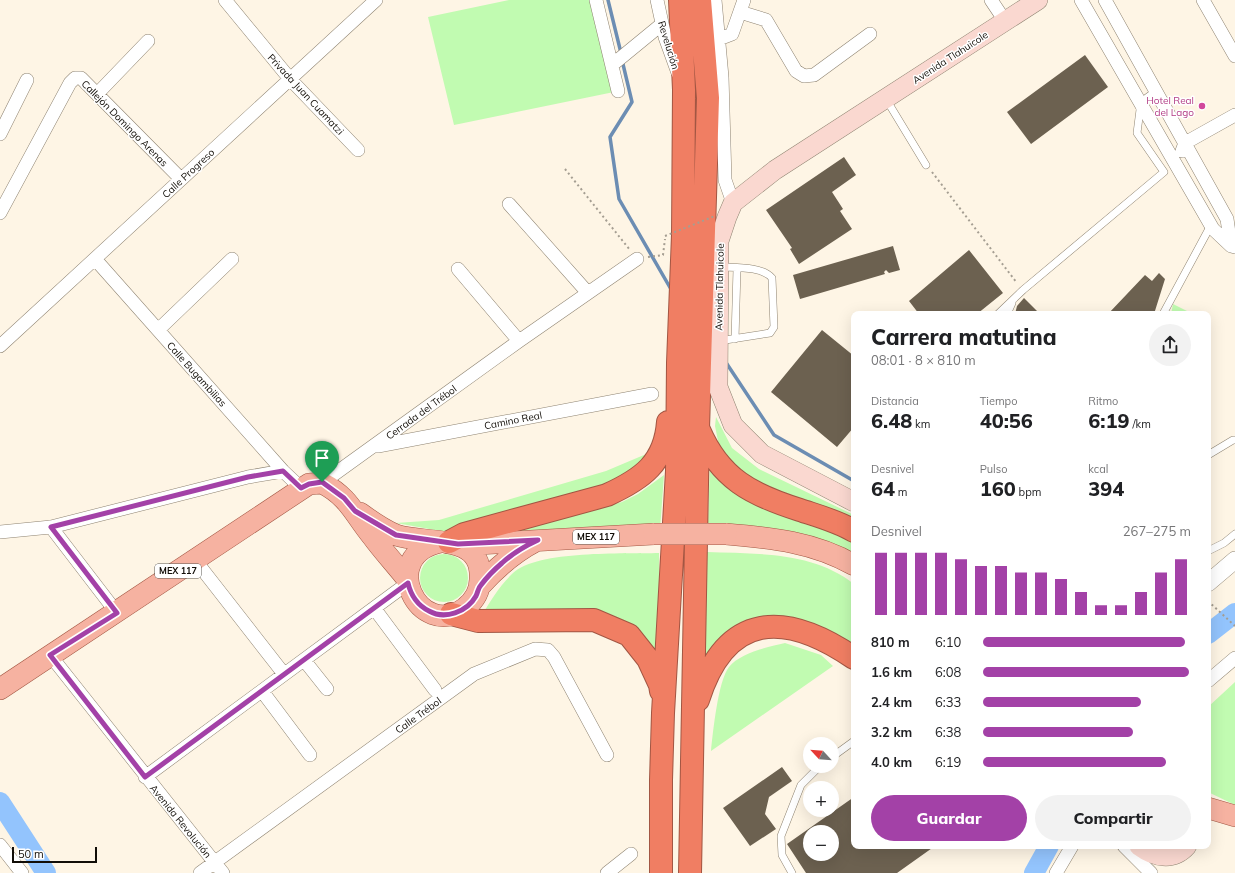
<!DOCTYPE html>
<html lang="es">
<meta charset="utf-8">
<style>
body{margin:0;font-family:Mulish,sans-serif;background:#f2f2f2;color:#202124;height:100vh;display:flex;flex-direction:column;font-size:15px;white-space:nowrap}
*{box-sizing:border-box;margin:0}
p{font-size:13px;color:#757577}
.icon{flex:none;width:22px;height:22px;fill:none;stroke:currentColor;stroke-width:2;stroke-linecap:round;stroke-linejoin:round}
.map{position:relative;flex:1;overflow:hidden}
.drawer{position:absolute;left:851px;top:311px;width:360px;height:538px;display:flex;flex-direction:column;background:#fff;border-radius:8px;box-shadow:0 4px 16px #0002}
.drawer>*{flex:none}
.needle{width:26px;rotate:296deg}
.controls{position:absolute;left:803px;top:737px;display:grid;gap:8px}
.controls a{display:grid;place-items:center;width:36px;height:36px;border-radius:50%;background:#fff;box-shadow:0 4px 16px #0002;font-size:20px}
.scale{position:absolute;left:12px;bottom:10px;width:85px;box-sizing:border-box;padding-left:4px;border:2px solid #110d07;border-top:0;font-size:11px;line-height:14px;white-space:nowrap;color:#110d07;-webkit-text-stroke:3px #fff;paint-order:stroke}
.pin{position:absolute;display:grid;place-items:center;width:34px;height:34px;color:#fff;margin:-41px -17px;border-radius:50% 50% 50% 0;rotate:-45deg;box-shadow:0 0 4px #0007}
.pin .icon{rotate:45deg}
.round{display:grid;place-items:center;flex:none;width:42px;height:42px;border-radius:21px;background:#f2f2f2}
.summary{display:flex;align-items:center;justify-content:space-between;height:68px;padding:0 20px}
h1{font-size:22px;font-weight:800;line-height:30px}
.stats{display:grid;grid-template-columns:repeat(3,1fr);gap:6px;height:68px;padding:4px 20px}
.stats div{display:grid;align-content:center}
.stats b{font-size:20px;font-weight:800}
.stats small{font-size:11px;font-weight:400}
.stats p{font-size:11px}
.chart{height:112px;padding:8px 20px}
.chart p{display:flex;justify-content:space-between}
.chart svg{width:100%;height:72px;margin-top:4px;stroke:#a341a7;stroke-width:6}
.action{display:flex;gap:8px;margin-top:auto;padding:8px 20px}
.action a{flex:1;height:46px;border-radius:24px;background:#a341a7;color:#fff;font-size:16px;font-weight:800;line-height:46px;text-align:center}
.action a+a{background:#f2f2f2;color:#202124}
ul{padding:0 20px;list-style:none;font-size:13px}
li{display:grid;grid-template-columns:64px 48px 1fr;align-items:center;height:30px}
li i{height:10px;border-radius:5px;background:#a341a7}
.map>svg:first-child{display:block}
.green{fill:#c1fbb1}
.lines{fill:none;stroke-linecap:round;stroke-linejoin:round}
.stream{stroke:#6c8db3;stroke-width:3.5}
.river{stroke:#93c4fd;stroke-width:20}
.building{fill:#6c6150;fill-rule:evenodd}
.service-casing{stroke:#8e8371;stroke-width:8}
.minor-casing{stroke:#8e8371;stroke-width:14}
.tertiary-casing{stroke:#8e8371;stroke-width:18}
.secondary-casing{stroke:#8e8371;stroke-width:20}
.primary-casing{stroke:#a25643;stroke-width:22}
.motorway-casing{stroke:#a25643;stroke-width:24}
.path{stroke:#a59e92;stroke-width:2;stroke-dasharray:2 3;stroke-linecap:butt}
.service{stroke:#fff;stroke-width:7}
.minor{stroke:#fff;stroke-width:13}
.tertiary{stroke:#fff;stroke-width:17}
.secondary{stroke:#fad8d0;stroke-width:19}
.primary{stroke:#f6b2a1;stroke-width:21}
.motorway{stroke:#f07e63;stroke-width:22}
.primary-bridge-casing{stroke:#a25643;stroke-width:22;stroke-linecap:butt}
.path-bridge{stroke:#a59e92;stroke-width:2;stroke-dasharray:2 3;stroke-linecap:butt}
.primary-bridge{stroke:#f6b2a1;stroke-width:21}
.route-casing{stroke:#fff;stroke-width:8}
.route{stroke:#a341a7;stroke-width:5}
.hotel-dot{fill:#d1479c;stroke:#fff;stroke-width:1.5}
.labels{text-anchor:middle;stroke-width:3;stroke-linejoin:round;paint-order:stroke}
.shield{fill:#fff;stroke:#585651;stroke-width:1}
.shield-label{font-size:9px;font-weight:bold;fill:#110d07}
.street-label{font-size:10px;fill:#110d07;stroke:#fff}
.hotel-label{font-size:10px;fill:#b23c85;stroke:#fff;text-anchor:end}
</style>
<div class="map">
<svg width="1235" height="873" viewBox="0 0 1235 873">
<rect width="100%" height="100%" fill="#fef5e5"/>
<path class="green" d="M 509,0 L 594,0 L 614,92 L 454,125 L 428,17 Z
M 1173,304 L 1193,314 L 1171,314 Z
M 716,417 L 732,448 L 759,469 L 854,515 L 854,522 L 751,485 L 719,446 L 715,426 Z
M 651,452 L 640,467 L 596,490 L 446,532 L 396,523 L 439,520 L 606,471 Z
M 710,461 L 854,535 L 854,559 L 708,524 Z
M 664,475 L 660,530 L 489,538 L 622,502 L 638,494 Z
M 707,552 C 756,554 813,551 854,584 L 854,654 L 787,622 L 705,659 Z
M 659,553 L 661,661 L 636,634 L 482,615 C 491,600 500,585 513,573 C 538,550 624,554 659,553 Z
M420 578a24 24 0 1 1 48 0a24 24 0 1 1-48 0Z
M 785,643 L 821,655 L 833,666 L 711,751 C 713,732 718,681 729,667 C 740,653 768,647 785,643 Z
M 1235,682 L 1235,805 L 1208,792 L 1208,707 Z"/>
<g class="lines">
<path class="stream" d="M 608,0 L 621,53
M 622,60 L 632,102 L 610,137 L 619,199 L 672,291
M 725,361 L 774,435 L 854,481"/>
<path class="river" d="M 1208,634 L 1235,613
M 0,802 L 46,873
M 1034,873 L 1049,846"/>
</g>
<path class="building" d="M 1085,55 L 1108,87 L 1031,144 L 1007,112 Z
M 844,157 L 856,175 L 832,192 L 843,209 L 840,211 L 852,229 L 799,264 L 790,249 L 792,248 L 766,210 Z
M 893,246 L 900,270 L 889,273 L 886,270 L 884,272 L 885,274 L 800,299 L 793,275 Z
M 969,250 L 1003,293 L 977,314 L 919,314 L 909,301 Z
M 1159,273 L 1165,279 L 1154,314 L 1108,314 L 1145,275 L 1152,281 Z
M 1024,298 L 1040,314 L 1015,314 L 1017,306 Z
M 822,330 L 854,356 L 854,427 L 837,447 L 771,392 Z
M 782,767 L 792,781 L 769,797 L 765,814 L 776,829 L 750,846 L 723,808 Z
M 854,797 L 854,846 L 935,846 L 897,873 L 806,873 L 787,844 ZM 810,832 L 832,832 L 832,854 L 810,854 Z"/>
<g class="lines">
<g class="service-casing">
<path id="service" d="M 886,99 L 926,165
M 998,314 L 1023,290 L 1164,172 L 1137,133 L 1141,102 L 1156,91
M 1007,314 L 1012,303
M 1163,314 L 1211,225
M 735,339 L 737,269
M 719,341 L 770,333 L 774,327 L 772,278 C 762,266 735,268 720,267
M 1208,455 L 1233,440 L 1235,440
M 1208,551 L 1224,543 L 1235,534
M 832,757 L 854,741
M 792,873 L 782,855 L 781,836 L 801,785 L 820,766"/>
</g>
<g class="minor-casing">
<path id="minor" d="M 225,0 L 290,79 L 358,150
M 596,0 L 618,91
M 657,0 L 665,37 L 678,73
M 715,0 L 722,77 L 725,180 L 733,203
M 991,0 L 1005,21
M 1081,0 L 1213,229 L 1231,246 L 1235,247
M 1105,0 L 1227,219 L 1231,246
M 1203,0 L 1235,56
M 740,12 L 766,20 L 796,71 L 804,76 L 814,75 L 870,34
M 719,39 L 732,34 L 744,0
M 612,65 L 662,24
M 98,93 L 148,41
M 0,134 L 27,80
M 1182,151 L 1185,143 L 1235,115
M 509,204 L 588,293
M 0,213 L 70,83 L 75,78 L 81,78 L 181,179
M 95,259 L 283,471 L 301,488
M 458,269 L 519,341
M 158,330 L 232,259
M 0,346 L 376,0
M 378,446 L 652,394
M 322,483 L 519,341 L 637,259
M 51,527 L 117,613
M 0,532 L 51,527 L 248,477 L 283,471
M 195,560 L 284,674
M 374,608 L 435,690
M 50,655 L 223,873
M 304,660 L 327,689
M 1208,681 L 1235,658
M 262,691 L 310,755
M 145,777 L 408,583
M 0,845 L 22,873
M 1124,846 L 1151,873
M 200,873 L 474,674 L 535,649 L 548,650 L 554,657 L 607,755
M 607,873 L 631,854
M 1056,873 L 1072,846"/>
</g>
<g class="tertiary-casing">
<path id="tertiary" d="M 1208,583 L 1235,560"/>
</g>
<g class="secondary-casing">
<path id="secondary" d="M 854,502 L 762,454 L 733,425 L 718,387 L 719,241 L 727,217 L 733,203 L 775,170 L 1038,0
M 1139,846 C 1154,857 1173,862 1187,846"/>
</g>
<g class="primary-casing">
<path id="primary" d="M 360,513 C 371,521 384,530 396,535 C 425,545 483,532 480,579 C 480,591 474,601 465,608 C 419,642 376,555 441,542
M 726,534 C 772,538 814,542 854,565
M 459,545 L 654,534
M 480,586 C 497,567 513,553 536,541
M 0,689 L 309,484 L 322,483 C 349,497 354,514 372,536 C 383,551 396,565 407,579
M 1208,808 L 1235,816"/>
</g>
<g class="motorway-casing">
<path id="motorway" d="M 699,430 C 720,479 752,495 800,510 C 818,516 837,521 854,531
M 449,542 L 464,534 L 607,495 C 642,479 665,463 668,422
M 451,614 L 478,621 L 594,620 L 629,635 L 648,659 L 660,685 L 661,691
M 698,700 C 726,611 785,611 854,658
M 661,873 L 661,780 L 663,713 L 677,471 L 678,363 L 683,235 L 684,90 L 680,0
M 690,873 L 698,429 L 708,98 L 700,0"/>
</g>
<path class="path" d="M 565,169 L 630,250
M 932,172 L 1017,283
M 648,257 L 663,255 L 665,239
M 1208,601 L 1235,626"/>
<use href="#service" class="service"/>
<use href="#minor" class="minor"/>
<use href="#tertiary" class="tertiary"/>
<use href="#secondary" class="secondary"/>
<use href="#primary" class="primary"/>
<use href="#motorway" class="motorway"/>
<g class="primary-bridge-casing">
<path id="primary-bridge" d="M 654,534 L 726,534"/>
</g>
<path class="path-bridge" d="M 665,236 L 715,216"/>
<use href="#primary-bridge" class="primary-bridge"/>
</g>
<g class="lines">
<g class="route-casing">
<path id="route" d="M 283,471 L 301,488 L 309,484 L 322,482 L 344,498 L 355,511 L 396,535 L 458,544 L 538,540 C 525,546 513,553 502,563 C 495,569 487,577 481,585 C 478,588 478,592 476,596 C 467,612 445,620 429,611 C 417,605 411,596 408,583 L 145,777 L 50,655 L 117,613 L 51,527 L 248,477 Z"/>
</g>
<use href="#route" class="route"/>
</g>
<circle class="hotel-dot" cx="1202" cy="106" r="4"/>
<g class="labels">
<g class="shield">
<rect x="573" y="530" width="46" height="14" rx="3"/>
<rect x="155" y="564" width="46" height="14" rx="3"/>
</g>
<g class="shield-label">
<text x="596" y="540">MEX 117</text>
<text x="178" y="574">MEX 117</text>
</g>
<g class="street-label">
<text transform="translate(669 45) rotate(73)" y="4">Revelución</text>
<text transform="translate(950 57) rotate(-33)" y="4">Avenida Tlahuicole</text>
<text transform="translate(306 94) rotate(47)" y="4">Privada Juan Cuamatzi</text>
<text transform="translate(125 123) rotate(45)" y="4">Callejón Domingo Arenas</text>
<text transform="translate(188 173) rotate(-43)" y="4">Calle Progreso</text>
<text transform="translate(719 287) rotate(-89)" y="4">Avenida Tlahuicole</text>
<text transform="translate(197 374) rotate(48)" y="4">Calle Bugambilias</text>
<text transform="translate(421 412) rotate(-36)" y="4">Cerrada del Trébol</text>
<text transform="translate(513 420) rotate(-11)" y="4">Camino Real</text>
<text transform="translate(418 715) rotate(-36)" y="4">Calle Trébol</text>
<text transform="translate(181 821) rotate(51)" y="4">Avenida Revolución</text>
</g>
<g class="hotel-label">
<text x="1194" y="104">Hotel Real<tspan x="1194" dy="12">del Lago</tspan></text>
</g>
</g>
</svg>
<div class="controls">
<a><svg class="needle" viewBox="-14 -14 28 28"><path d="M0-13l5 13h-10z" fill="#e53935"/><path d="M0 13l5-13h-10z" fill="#757577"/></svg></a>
<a>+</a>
<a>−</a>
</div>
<div class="scale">50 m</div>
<div class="pin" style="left:322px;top:482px;background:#1e9e55"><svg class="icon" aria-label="arrive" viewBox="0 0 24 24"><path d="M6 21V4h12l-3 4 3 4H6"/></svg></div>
<section class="drawer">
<div class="summary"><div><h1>Carrera matutina</h1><p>08:01 · 8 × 810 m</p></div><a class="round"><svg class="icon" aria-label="share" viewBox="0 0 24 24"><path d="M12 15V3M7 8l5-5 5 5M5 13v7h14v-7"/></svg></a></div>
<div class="stats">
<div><p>Distancia</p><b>6.48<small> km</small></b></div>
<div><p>Tiempo</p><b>40:56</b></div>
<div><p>Ritmo</p><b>6:19<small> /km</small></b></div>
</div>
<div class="stats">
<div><p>Desnivel</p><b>64<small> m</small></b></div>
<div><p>Pulso</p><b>160<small> bpm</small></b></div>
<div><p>kcal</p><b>394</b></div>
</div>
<div class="chart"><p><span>Desnivel</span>267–275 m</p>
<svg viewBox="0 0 160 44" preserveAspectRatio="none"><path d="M5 44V6M15 44V6M25 44V6M35 44V6M45 44V10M55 44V14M65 44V14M75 44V18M85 44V18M95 44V22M105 44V30M115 44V38M125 44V38M135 44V30M145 44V18M155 44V10"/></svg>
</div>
<ul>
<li><b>810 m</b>6:10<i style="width:97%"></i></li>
<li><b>1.6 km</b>6:08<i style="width:99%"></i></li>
<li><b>2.4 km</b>6:33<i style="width:76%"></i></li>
<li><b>3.2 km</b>6:38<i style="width:72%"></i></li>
<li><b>4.0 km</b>6:19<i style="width:88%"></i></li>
</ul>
<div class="action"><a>Guardar</a><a>Compartir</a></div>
</section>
</div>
